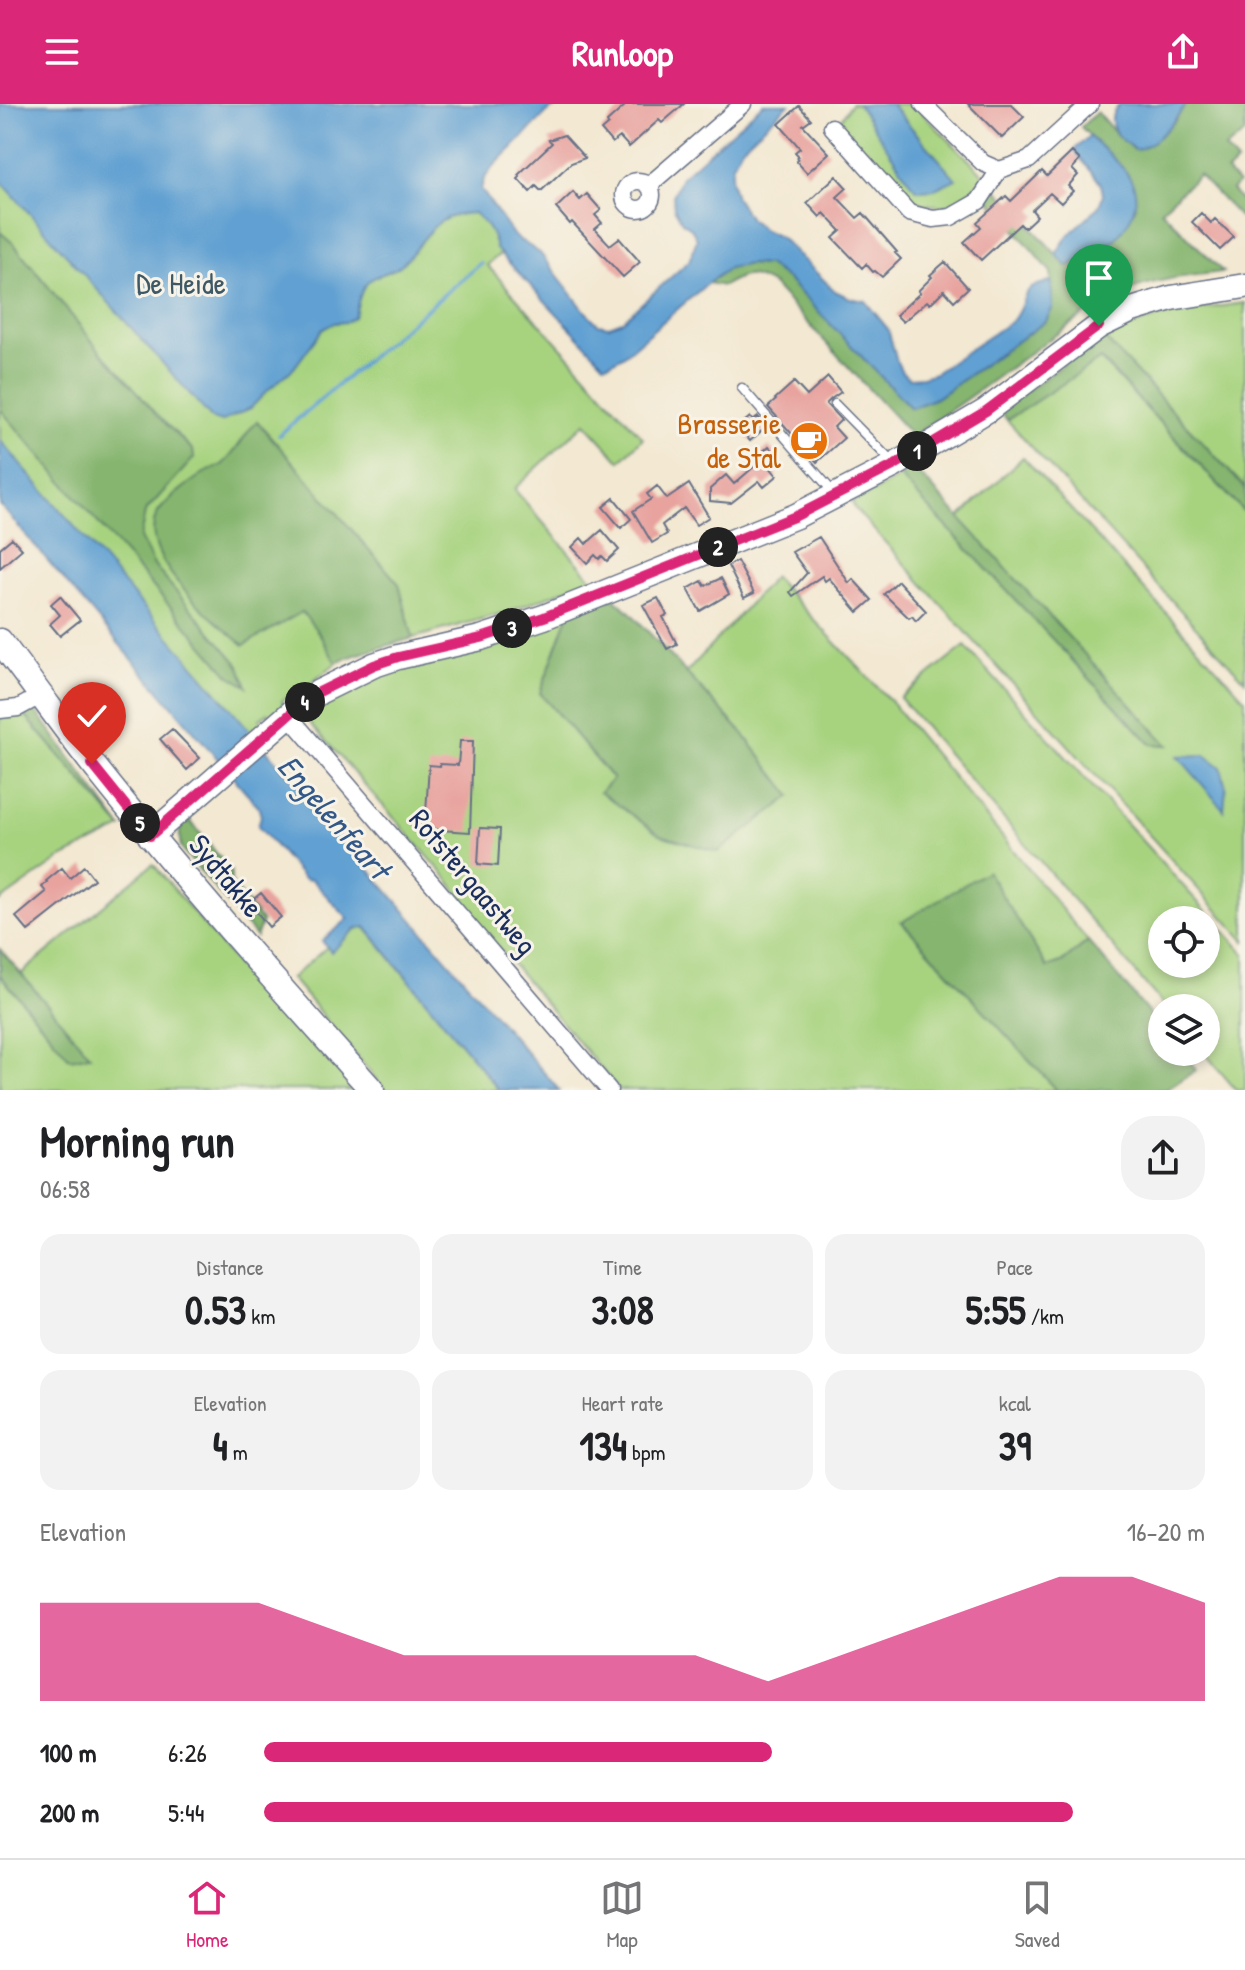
<!DOCTYPE html>
<meta charset="utf-8">
<style>
body{margin:0;font-family:"Patrick Hand",sans-serif;background:#f2f2f2;color:#202124;height:100vh;display:flex;flex-direction:column;font-size:30px;white-space:nowrap}
*{box-sizing:border-box;margin:0}
p{font-size:26px;color:#757577}
.icon{flex:none;width:44px;height:44px;fill:none;stroke:currentColor;stroke-width:2;stroke-linecap:round;stroke-linejoin:round}
.map{position:relative;height:986px;overflow:hidden}
.details{display:flex;flex-direction:column;background:#fff;flex:1}
.details>*{flex:none}
.controls{position:absolute;left:1148px;top:802px;display:grid;gap:16px}
.controls a{display:grid;place-items:center;width:72px;height:72px;border-radius:50%;background:#fff;box-shadow:0 4px 12px #0003;font-size:40px}
.pin{position:absolute;display:grid;place-items:center;width:68px;height:68px;color:#fff;margin:-82px -34px;border-radius:50% 50% 50% 0;rotate:-45deg;box-shadow:0 0 8px #0007}
.pin .icon{rotate:45deg}
.km{position:absolute;width:40px;height:40px;margin:-20px;border-radius:50%;background:#222;color:#fff;font-size:22px;line-height:40px;text-align:center}
.round{display:grid;place-items:center;flex:none;width:84px;height:84px;border-radius:32px;background:#f2f2f2}
.headline{display:flex;align-items:center;justify-content:space-between;height:136px;padding:0 40px}
h1{font-size:44px;font-weight:800;line-height:60px}
.figures{display:grid;grid-template-columns:repeat(3,1fr);gap:12px;height:136px;padding:8px 40px}
.figures div{display:grid;align-content:center;border-radius:20px;background:#f2f2f2;text-align:center}
.figures b{font-size:40px;font-weight:800}
.figures small{font-size:22px;font-weight:400}
.figures p{font-size:22px}
.chart{height:224px;padding:16px 40px}
.chart p{display:flex;justify-content:space-between}
.chart svg{width:100%;height:144px;margin-top:8px;fill:#db2777;opacity:.7}
ul{padding:0 40px;list-style:none;font-size:26px}
li{display:grid;grid-template-columns:128px 96px 1fr;align-items:center;height:60px}
li i{height:20px;border-radius:10px;background:#db2777}
header{display:flex;justify-content:space-between;align-items:center;height:104px;padding:0 40px;background:#db2777;color:#fff;font-size:36px;font-weight:800}
.tab-bar{display:flex;justify-content:space-around;align-items:center;height:112px;border-top:2px solid #e0e0e0;background:#fff;font-size:22px;color:#757577}
.tab-bar a{display:grid;justify-items:center;gap:4px}
.tab-bar .selected{color:#db2777}
.map>svg:first-child{display:block}
.green{fill:#a7d37f;stroke:#61816e;stroke-width:2;fill-rule:evenodd}
.forest{fill:#85b56e;stroke:#507266;stroke-width:2}
.water{fill:#60a0d2;stroke:#3e6898;stroke-width:2}
.lines{fill:none;stroke-linecap:round;stroke-linejoin:round}
.stream{stroke:#60a0d2;stroke-width:4}
.building{fill:#e8a39f}
.lane-casing{stroke:#677086;stroke-width:11}
.street-casing{stroke:#677086;stroke-width:19}
.secondary-casing{stroke:#677086;stroke-width:27}
.lane{stroke:#fff;stroke-width:8}
.street{stroke:#fff;stroke-width:16}
.secondary{stroke:#fff;stroke-width:24}
.route-casing{stroke:#fff;stroke-width:16}
.route{stroke:#db2777;stroke-width:10}
.labels{text-anchor:middle;stroke-width:6;stroke-linejoin:round;paint-order:stroke}
.park-label{font-size:30px;fill:#3e5866;stroke:#f7f3e8}
.food-label{font-size:30px;fill:#c56008;stroke:#f7f3e8;text-anchor:end}
.street-label{font-size:30px;fill:#1b2f5e;stroke:#f7f3e8}
.water-label{font-size:32px;font-style:italic;fill:#335787;stroke:#f7f3e8}
</style>
<header><svg class="icon" aria-label="menu" viewBox="0 0 24 24"><path d="M4 6h16M4 12h16M4 18h16"/></svg>Runloop<svg class="icon" aria-label="share" viewBox="0 0 24 24"><path d="M12 15V3M7 8l5-5 5 5M5 13v7h14v-7"/></svg></header>
<div class="map">
<svg width="1245" height="986" viewBox="0 0 1245 986">
<rect width="100%" height="100%" fill="#f7f3e8"/>
<filter id="ink" filterUnits="userSpaceOnUse"><feTurbulence type="fractalNoise" baseFrequency=".0125" numOctaves="2"/><feDisplacementMap in="SourceGraphic" scale="16" xChannelSelector="R" yChannelSelector="G"/><feConvolveMatrix kernelMatrix="1 2 1 2 8 2 1 2 1" color-interpolation-filters="sRGB"/></filter>
<filter id="wash" filterUnits="userSpaceOnUse"><feTurbulence type="fractalNoise" baseFrequency=".006" numOctaves="4" result="noise"/><feDisplacementMap in="SourceGraphic" scale="32" xChannelSelector="R" yChannelSelector="G"/><feGaussianBlur stdDeviation="1.8" result="paint"/><feColorMatrix in="noise" values="0 0 0 0 0 0 0 0 0 0 0 0 0 0 0 0 0 1.4 0 .05"/><feComposite in="paint" operator="in"/></filter>
<g filter="url(#wash)">
<rect width="100%" height="100%" fill="#f3e8d1"/>
<path class="green" d="M 0,0 L 435,0 L 507,144 L 487,161 L 643,334 L 620,357 L 585,319 L 514,385 L 592,475 L 510,507 L 413,534 L 398,480 L 274,338 L 336,559 L 297,591 L 294,587 L 282,597 L 284,600 L 270,613 L 268,609 L 260,615 L 262,620 L 251,629 L 0,341 Z
M 851,0 L 858,0 L 863,6 L 955,75 L 891,0 L 913,0 L 986,73 L 958,97 L 942,102 L 923,100 L 901,88 L 839,18 Z
M 1245,199 L 1245,384 L 1104,234 L 1145,217 L 1180,208 Z
M 1100,255 L 1245,409 L 1245,577 L 1007,316 Z
M 1023,353 L 1245,595 L 1245,837 L 855,405 L 852,398 L 866,392 L 900,373 L 1151,640 L 1166,641 L 959,414 Z
M 774,473 L 893,600 L 1088,837 L 1064,857 L 1047,863 L 902,818 L 1057,986 L 619,986 L 476,817 L 448,775 L 309,618 L 306,612 L 349,580 L 569,509 L 540,589 L 613,675 L 600,688 L 791,692 L 743,630 L 686,569 Z
M 965,542 L 1245,850 L 1245,986 L 1236,986 L 1204,948 L 1206,948 L 1206,904 L 1166,904 L 900,594 ZM 1162,816 L 1206,816 L 1206,860 L 1162,860 Z
M 23,609 L 122,724 L 61,754 L 0,797 L 0,611 Z
M 153,760 L 288,922 L 305,934 L 358,986 L 0,986 L 0,871 L 70,955 L 89,951 L 21,870 Z
M 365,823 L 499,986 L 385,986 L 291,874 L 327,843 L 331,847 L 356,825 Z"/>
<path class="forest" d="M 1186,0 L 1245,0 L 1245,29 L 1225,45 L 1237,58 L 1227,68 L 1238,80 L 1232,86 L 1245,102 L 1245,119 L 1199,71 L 1161,106 L 1223,168 C 1188,172 1154,175 1121,189 C 1095,201 1072,220 1048,236 C 1003,268 959,302 912,332 L 773,181 C 749,168 746,169 723,182 L 708,179 L 729,164 L 749,160 L 768,161 L 789,177 L 911,304 L 936,294 L 1046,217 L 1053,203 L 1051,168 L 987,93 L 996,84 L 1067,162 C 1101,150 1119,137 1135,104 L 1127,69 L 1081,23 L 1097,8 L 1117,31 L 1133,45 L 1173,19 Z
M 0,128 L 14,140 L 101,248 L 123,271 L 159,313 L 193,346 L 194,354 L 145,408 L 140,434 L 155,463 L 239,561 L 247,582 L 229,571 L 0,305 Z
M 1104,234 L 1245,384 L 1245,409 L 1101,255 L 1007,316 L 999,306 L 1100,235 Z
M 257,317 L 399,480 L 413,534 L 355,551 L 336,559 L 318,528 L 302,508 L 244,541 C 214,517 138,455 156,412 C 162,399 189,379 201,371 C 208,366 217,365 223,360 C 237,348 244,330 257,317 Z
M 914,364 L 1168,641 L 1151,640 L 900,373 Z
M 611,492 L 629,507 L 743,630 L 791,692 L 718,748 L 660,731 L 600,688 L 613,675 L 540,589 L 569,509 Z
M 36,607 L 122,724 L 23,609 Z
M 187,713 L 231,767 L 231,778 L 262,818 L 256,833 L 181,744 C 179,731 178,724 187,713 Z
M 987,767 L 1047,863 L 1064,857 L 1088,837 L 1162,925 L 1162,948 L 1181,948 L 1196,966 L 1166,986 L 1057,986 L 902,818 Z
M 0,845 L 90,951 L 70,955 L 0,871 Z"/>
<path class="water" d="M 0,0 L 563,0 L 550,6 L 494,62 L 484,75 L 481,85 L 514,132 L 540,149 L 586,208 L 598,220 L 609,222 L 622,217 L 689,157 L 697,135 L 691,124 L 682,118 L 674,104 L 673,90 L 681,73 L 763,0 L 789,0 L 742,43 L 733,60 L 731,75 L 736,94 L 751,116 L 764,126 L 780,133 L 835,187 L 850,194 L 865,197 L 888,225 L 897,258 L 902,268 L 910,274 L 922,273 L 935,269 L 1013,216 C 1031,192 1015,186 1051,177 L 1053,203 L 1046,217 L 936,294 L 911,304 L 789,177 L 768,161 L 749,160 L 729,164 L 708,179 L 623,252 L 610,259 L 604,260 L 496,145 C 493,129 486,120 474,109 C 428,111 430,134 401,161 C 391,169 376,170 368,178 C 359,187 358,202 354,213 L 346,218 L 334,219 L 322,226 L 294,264 L 267,287 L 251,304 L 221,318 L 212,315 L 0,76 Z
M 858,0 L 891,0 L 956,75 L 935,85 L 918,86 L 911,80 Z
M 1120,0 L 1186,0 C 1173,19 1159,38 1137,46 C 1119,37 1101,18 1120,0 Z
M 1089,32 C 1102,44 1125,62 1132,78 C 1144,103 1122,133 1101,147 C 1091,154 1079,158 1067,162 L 1056,150 L 1067,133 L 1099,102 L 1103,91 L 1101,80 L 1074,46 Z
M 0,336 L 559,986 L 499,986 L 366,823 L 356,825 L 331,848 L 322,837 L 348,815 L 312,776 L 304,775 L 258,722 L 261,712 L 258,702 L 0,401 Z
M 1205,651 L 1221,663 L 1226,683 L 1224,706 L 1178,652 Z"/>
<g class="lines">
<path class="stream" d="M 279,331 L 481,159"/>
</g>
<g id="blocks">
<path class="building" d="M 627,0 L 684,0 L 662,19 L 659,16 L 629,43 L 620,33 L 612,39 L 601,26 L 608,20 L 607,18 Z
M 968,0 L 1011,0 L 1024,13 L 1002,34 Z
M 799,2 L 811,15 L 803,21 L 829,49 L 807,69 L 797,58 L 798,51 L 795,48 L 800,44 L 779,20 Z
M 564,31 L 585,54 L 571,59 L 541,87 L 536,82 L 530,88 L 518,75 L 520,73 L 518,71 L 552,39 L 549,36 Z
M 1072,48 L 1080,56 L 1072,65 L 1078,71 L 1068,82 L 1073,87 L 1061,99 L 1050,89 L 1032,106 L 1037,112 L 1024,124 L 1020,120 L 981,156 L 964,138 L 981,123 L 977,118 L 1006,92 L 1011,97 L 1042,67 L 1047,72 Z
M 836,72 L 847,84 L 837,93 L 857,114 L 863,109 L 897,148 L 895,149 L 901,155 L 882,173 L 875,167 L 873,168 L 866,160 L 862,164 L 833,134 L 841,127 L 824,109 L 820,113 L 807,99 Z
M 573,88 L 580,96 L 587,90 L 601,106 L 595,111 L 602,119 L 595,125 L 610,141 L 619,134 L 640,158 L 623,173 L 572,118 L 570,120 L 556,104 Z
M 1201,109 L 1211,119 L 1215,115 L 1234,133 L 1220,146 L 1192,118 Z
M 945,158 L 968,184 L 954,197 L 944,186 L 930,200 L 927,197 L 903,218 L 896,211 L 920,189 L 918,187 L 932,173 L 930,171 Z
M 828,273 L 841,288 L 831,295 L 826,300 L 841,316 L 834,323 L 844,334 L 817,358 L 768,303 L 776,296 L 775,295 L 794,278 L 807,292 Z
M 750,313 L 753,317 L 758,313 L 766,323 L 750,337 L 738,323 Z
M 769,342 L 780,354 L 770,363 L 777,372 L 764,383 L 759,377 L 731,399 L 710,397 L 710,385 L 726,371 L 734,380 L 763,355 L 759,351 Z
M 689,380 L 709,413 L 696,421 L 684,404 L 662,421 L 667,430 L 652,439 L 633,407 L 651,395 L 647,390 L 657,382 L 667,395 Z
M 614,394 L 631,415 L 621,424 L 603,403 Z
M 602,426 L 619,446 L 607,457 L 602,452 L 599,455 L 595,451 L 587,459 L 572,443 L 581,434 L 586,440 Z
M 819,433 L 849,479 L 853,475 L 872,496 L 858,508 L 829,474 L 825,477 L 822,472 L 793,492 L 790,488 L 807,469 L 792,448 Z
M 12,434 L 22,445 L 0,464 L 0,444 Z
M 737,457 L 754,489 L 744,494 L 728,462 Z
M 721,474 L 729,490 L 700,507 L 688,485 L 702,477 L 705,482 Z
M 898,477 L 926,507 L 916,517 L 912,512 L 909,514 L 884,490 Z
M 60,492 L 80,516 L 60,532 L 50,520 L 60,511 L 51,500 Z
M 658,494 L 667,511 L 663,513 L 677,540 L 667,545 L 643,501 Z
M 172,625 L 200,654 L 187,666 L 160,635 Z
M 460,637 L 473,637 L 470,728 L 425,725 L 429,661 L 440,662 L 440,660 L 458,661 Z
M 480,724 L 500,725 L 498,762 L 478,760 Z
M 84,762 L 94,775 L 28,827 L 16,813 L 46,788 L 42,783 L 47,778 L 46,777 L 62,764 L 70,774 Z
M 261,789 L 281,813 L 269,823 L 249,799 Z"/>
</g>
</g>
<g filter="url(#ink)">
<use href="#blocks" fill-opacity="0" stroke="#677086" stroke-width="2"/>
<g class="lines">
<g class="lane-casing">
<path id="lane" d="M 742,284 L 833,388
M 835,300 L 892,358"/>
</g>
<g class="street-casing">
<path id="street" d="M 923,0 L 983,59 L 999,66 L 1029,56 L 1090,0
M 832,23 L 909,109 L 933,115 L 951,113 L 979,97 L 999,66
M624 91a14 14 0 1 1 28 0a14 14 0 1 1-28 0Z
M 649,81 L 743,0
M 0,606 L 18,604 L 40,592
M 289,612 L 609,986"/>
</g>
<g class="secondary-casing">
<path id="secondary" d="M 0,537 C 32,578 62,622 95,663 C 183,774 277,880 372,986
M 150,732 L 297,604 L 319,588 L 374,561 L 398,553 L 481,534 L 544,513 L 796,412 L 895,361 L 986,307 L 1099,222 L 1132,206 L 1171,194 L 1245,182"/>
</g>
<use href="#lane" class="lane"/>
<use href="#street" class="street"/>
<use href="#secondary" class="secondary"/>
</g>
</g>
<g class="lines" filter="url(#ink)">
<g class="route-casing">
<path id="route" d="M 92,660 L 150,732 L 297,604 L 319,588 L 374,561 L 398,553 L 481,534 L 544,513 L 796,412 L 895,361 L 986,307 L 1099,222"/>
</g>
<use href="#route" class="route"/>
</g>
<defs>
<g id="cafe-disc" transform="scale(2)"><circle r="9.5" fill="#e8710a" stroke="#f7f3e8"/><path d="M-5.5-4.5H6V0H3Q3 3.5 0 3.5H-2.5Q-5.5 3.5-5.5 0ZM3-3.2v2h1.7v-2ZM-6 4.5H4V6H-6Z" fill="#fff"/></g>
</defs>
<g fill-rule="evenodd">
<use href="#cafe-disc" x="809" y="337"/>
</g>
<g class="labels">
<g class="park-label">
<text x="181" y="190">De Heide</text>
</g>
<g class="food-label">
<text x="781" y="330">Brasserie<tspan x="781" dy="34">de Stal</tspan></text>
</g>
<g class="street-label">
<text transform="translate(226 772) rotate(50)" y="10">Sydtakke</text>
<text transform="translate(473 778) rotate(50)" y="10">Rotstergaastweg</text>
</g>
<g class="water-label">
<text transform="translate(334 713) rotate(49)" y="11">Engelenfeart</text>
</g>
</g>
</svg>
<div class="controls">
<a><svg class="icon" aria-label="locate" viewBox="0 0 24 24"><circle cx="12" cy="12" r="6"/><path d="M12 2v4M12 18v4M2 12h4M18 12h4"/></svg></a>
<a><svg class="icon" aria-label="layers" viewBox="0 0 24 24"><path d="M12 4l9 5-9 5-9-5zM3 14l9 5 9-5"/></svg></a>
</div>
<div class="pin" style="left:1099px;top:222px;background:#1e9e55"><svg class="icon" aria-label="arrive" viewBox="0 0 24 24"><path d="M6 21V4h12l-3 4 3 4H6"/></svg></div>
<div class="pin" style="left:92px;top:660px;background:#d93025"><svg class="icon" aria-label="check" viewBox="0 0 24 24"><path d="M5 12l5 5 9-10"/></svg></div>
<b class="km" style="left:917px;top:347px">1</b>
<b class="km" style="left:718px;top:443px">2</b>
<b class="km" style="left:512px;top:524px">3</b>
<b class="km" style="left:305px;top:598px">4</b>
<b class="km" style="left:140px;top:719px">5</b>
</div>
<section class="details">
<div class="headline"><div><h1>Morning run</h1><p>06:58</p></div><a class="round"><svg class="icon" aria-label="share" viewBox="0 0 24 24"><path d="M12 15V3M7 8l5-5 5 5M5 13v7h14v-7"/></svg></a></div>
<div class="figures">
<div><p>Distance</p><b>0.53<small> km</small></b></div>
<div><p>Time</p><b>3:08</b></div>
<div><p>Pace</p><b>5:55<small> /km</small></b></div>
</div>
<div class="figures">
<div><p>Elevation</p><b>4<small> m</small></b></div>
<div><p>Heart rate</p><b>134<small> bpm</small></b></div>
<div><p>kcal</p><b>39</b></div>
</div>
<div class="chart"><p><span>Elevation</span>16–20 m</p>
<svg viewBox="0 0 160 44" preserveAspectRatio="none"><path d="M0 44V14L10 14L20 14L30 14L40 22L50 30L60 30L70 30L80 30L90 30L100 38L110 30L120 22L130 14L140 6L150 6L160 14V44z"/></svg>
</div>
<ul>
<li><b>100 m</b>6:26<i style="width:54%"></i></li>
<li><b>200 m</b>5:44<i style="width:86%"></i></li>
</ul>
</section>
<nav class="tab-bar">
<a class="selected"><svg class="icon" aria-label="home" viewBox="0 0 24 24"><path d="M3 11l9-7 9 7M6 9v11h12V9"/></svg>Home</a>
<a><svg class="icon" aria-label="map" viewBox="0 0 24 24"><path d="M3 6l6-2 6 2 6-2v14l-6 2-6-2-6 2zM9 4v14M15 6v14"/></svg>Map</a>
<a><svg class="icon" aria-label="saved" viewBox="0 0 24 24"><path d="M7 4h10v16l-5-4-5 4z"/></svg>Saved</a>
</nav>
